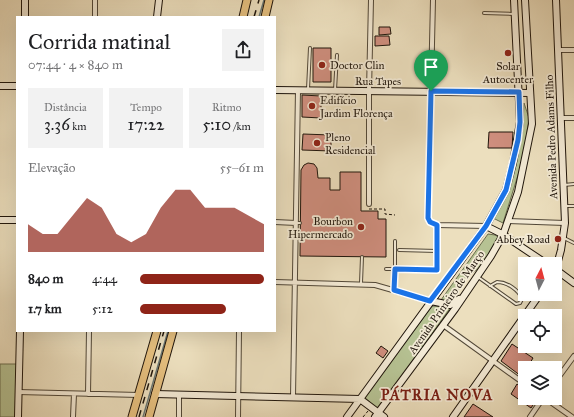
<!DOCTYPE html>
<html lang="pt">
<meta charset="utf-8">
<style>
body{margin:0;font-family:"IM FELL Great Primer",serif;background:#f2f2f2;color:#202124;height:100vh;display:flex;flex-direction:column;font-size:15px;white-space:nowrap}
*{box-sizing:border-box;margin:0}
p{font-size:13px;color:#757577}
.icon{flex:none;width:22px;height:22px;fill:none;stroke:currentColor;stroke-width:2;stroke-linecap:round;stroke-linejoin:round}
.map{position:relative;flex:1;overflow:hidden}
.details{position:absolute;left:16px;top:16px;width:260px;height:316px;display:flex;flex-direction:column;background:#fff;border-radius:0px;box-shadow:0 4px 16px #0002}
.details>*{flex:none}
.needle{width:26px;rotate:6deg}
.controls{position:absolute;left:518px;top:257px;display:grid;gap:8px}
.controls a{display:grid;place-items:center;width:44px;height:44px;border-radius:0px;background:#fff;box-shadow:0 4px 16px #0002;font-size:20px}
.pin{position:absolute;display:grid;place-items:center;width:34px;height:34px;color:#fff;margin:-41px -17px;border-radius:50% 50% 50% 0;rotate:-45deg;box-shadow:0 0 4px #0007}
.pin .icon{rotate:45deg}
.round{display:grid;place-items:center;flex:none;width:42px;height:42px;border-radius:0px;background:#f2f2f2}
.head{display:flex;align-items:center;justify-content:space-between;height:68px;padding:0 12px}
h1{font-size:22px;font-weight:600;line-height:30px}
.stats{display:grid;grid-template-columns:repeat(3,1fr);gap:6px;height:68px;padding:4px 12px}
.stats div{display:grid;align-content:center;border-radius:0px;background:#f2f2f2;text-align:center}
.stats b{font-size:17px;font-weight:600}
.stats small{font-size:11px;font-weight:400}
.stats p{font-size:11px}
.chart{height:112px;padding:8px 12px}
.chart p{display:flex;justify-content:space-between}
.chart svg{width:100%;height:72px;margin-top:4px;fill:#8f2418;opacity:.7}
ul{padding:0 12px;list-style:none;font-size:13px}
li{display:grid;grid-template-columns:64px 48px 1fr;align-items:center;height:30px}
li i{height:10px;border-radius:5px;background:#8f2418}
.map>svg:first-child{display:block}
.green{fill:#b6c293;stroke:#6a6c4f}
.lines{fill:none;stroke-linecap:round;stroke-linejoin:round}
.stream{stroke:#6a7875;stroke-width:1.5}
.building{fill:#cf8e7e;stroke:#1f150b}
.lane-casing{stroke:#524838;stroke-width:4}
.street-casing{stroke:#524838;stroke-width:6}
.secondary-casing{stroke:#1f150b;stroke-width:8}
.primary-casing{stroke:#1f150b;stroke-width:9}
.path{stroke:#1f150b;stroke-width:1;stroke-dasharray:3 2;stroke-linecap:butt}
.lane{stroke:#f3ead5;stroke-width:2}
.street{stroke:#f3ead5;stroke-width:4}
.secondary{stroke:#f3ead5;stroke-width:6}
.primary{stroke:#e6c07f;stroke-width:7}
.rail{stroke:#1f150b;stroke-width:1.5;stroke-dasharray:7 7;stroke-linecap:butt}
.route-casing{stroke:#fff;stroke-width:8}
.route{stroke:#1a73e8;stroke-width:5}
.poi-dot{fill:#8f2418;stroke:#f3ead5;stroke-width:1.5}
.labels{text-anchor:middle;stroke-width:3.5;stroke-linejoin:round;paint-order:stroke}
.poi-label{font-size:11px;fill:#1f150b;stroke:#f3ead5;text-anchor:start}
.street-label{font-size:11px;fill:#1f150b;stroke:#f3ead5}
.district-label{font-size:15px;font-weight:bold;letter-spacing:1px;fill:#7a1f14;stroke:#f3ead5}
</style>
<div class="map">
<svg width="574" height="417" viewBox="0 0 574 417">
<rect width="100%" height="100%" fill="#ecdfbe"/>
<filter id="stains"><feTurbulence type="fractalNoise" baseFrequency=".005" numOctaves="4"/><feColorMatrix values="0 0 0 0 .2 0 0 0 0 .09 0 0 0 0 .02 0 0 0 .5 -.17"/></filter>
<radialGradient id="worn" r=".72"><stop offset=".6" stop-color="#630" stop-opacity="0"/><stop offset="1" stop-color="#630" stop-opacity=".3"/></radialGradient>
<path class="green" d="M 524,103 L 529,118 L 523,159 L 503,223 L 493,218 C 498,208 504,198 509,188 C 519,161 523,131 524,103 Z
M 488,234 L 495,235 L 500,238 L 484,263 L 463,282 L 455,296 L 448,301 L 441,300 Z
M 432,306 L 451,307 L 378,409 L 364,397 Z
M 0,364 L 18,364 L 17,417 L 0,417 Z"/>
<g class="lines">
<path class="stream" d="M 259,17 L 264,0
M 143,417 L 168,331"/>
</g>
<path class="building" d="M 379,27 L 390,27 L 391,34 L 379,35 Z
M 375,36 L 389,36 L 390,45 L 375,46 Z
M 313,48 L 331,48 L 331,82 L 313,82 Z
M 302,95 L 321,96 L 321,118 L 302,117 Z
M 489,132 L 513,132 L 512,148 L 488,148 Z
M 303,134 L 331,135 L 331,151 L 302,150 Z
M 308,163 L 314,164 L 317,168 L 318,178 L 330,178 L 330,190 L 340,190 L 340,172 L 361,172 L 361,211 L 378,211 L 378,219 L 386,219 L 386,257 L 300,256 L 301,170 L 304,165 Z
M 512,344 L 533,358 L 527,368 L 525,368 L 521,376 L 501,361 Z
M 381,346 L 388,351 L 383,358 L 376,353 Z
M 517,384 L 525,390 L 525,398 L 537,399 L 531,408 L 511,394 Z
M 473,404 L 493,417 L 464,417 Z"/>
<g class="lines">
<g class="lane-casing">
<path id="lane" d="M 484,13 L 514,14
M 308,89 L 310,48
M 335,90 L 337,55
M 564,185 L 574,184
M 565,206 L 574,206
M 296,223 L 300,223
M 564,238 L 574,243
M 437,251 L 437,226
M 386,269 L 395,269
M 395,269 L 395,241
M 478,277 L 516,304 L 520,303 L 522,299 C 519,290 507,282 497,282 L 490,286
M 395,280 L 396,269 L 437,270 L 437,251 L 399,250
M 361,283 L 362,257
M 394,289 L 395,280"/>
</g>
<g class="street-casing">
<path id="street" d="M 433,0 L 428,218 L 430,222 L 437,225 L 486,226
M 95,17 L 95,0
M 558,50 L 574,50
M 560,118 L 574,118
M 369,204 L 369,91 L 371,0
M 508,221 L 565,223
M 275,222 L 296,223
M 275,282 L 375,285 L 431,301
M 443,325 L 525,384
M 555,382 L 574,356
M 18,392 L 139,395
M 88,394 L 89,331
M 293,397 L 298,90
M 545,398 L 572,417
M 73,417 L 74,394
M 179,417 L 179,394
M 238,417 L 239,331
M 530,417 L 543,398"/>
</g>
<g class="secondary-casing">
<path id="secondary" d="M 25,17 L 25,0
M 157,17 L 159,0
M 0,86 L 17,86
M 275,90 L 530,93
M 0,220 L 17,220
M 486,226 L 502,234 L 547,264
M 555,269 L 574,283
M 555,272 L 561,250 L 565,223 L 556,0
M 431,301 L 450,305 L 459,299
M 155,394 L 360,399
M 360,399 L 384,417
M 18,417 L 20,331
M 347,417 L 486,226 L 506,190 L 513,163 L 520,122 L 514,0
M 375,417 L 455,309 L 491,256 L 503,235 L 518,192 L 532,124 L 525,0
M 453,417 L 540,294"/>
</g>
<g class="primary-casing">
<path id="primary" d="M 243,17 L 247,0
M 265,17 L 269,0
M 132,417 L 157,331
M 149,417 L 173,331"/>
</g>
<path class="path" d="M 369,209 L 385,209 L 385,214 L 395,215
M 363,417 L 368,411"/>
<use href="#lane" class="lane"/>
<use href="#street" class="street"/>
<use href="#secondary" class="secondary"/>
<use href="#primary" class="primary"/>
<path class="rail" d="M 254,17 L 259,0
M 139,417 L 164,331"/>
</g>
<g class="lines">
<g class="route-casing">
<path id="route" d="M 431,91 L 519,92 L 520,122 L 518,140 L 506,190 L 486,226 L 430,301 L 394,290 L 395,269 L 437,270 L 437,225 L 430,222 L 428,218 Z"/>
</g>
<use href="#route" class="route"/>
</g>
<g class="poi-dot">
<circle cx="508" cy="53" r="4"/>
<circle cx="322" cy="65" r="4"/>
<circle cx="312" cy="106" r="4"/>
<circle cx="317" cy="143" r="4"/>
<circle cx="361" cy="227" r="4"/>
<circle cx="558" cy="239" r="4"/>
</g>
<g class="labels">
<g class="poi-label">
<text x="330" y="69">Doctor Clin</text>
<text x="508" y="70" text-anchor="middle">Solar<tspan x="508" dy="13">Autocenter</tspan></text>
<text x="320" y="104">Edifício<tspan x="320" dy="13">Jardim Florença</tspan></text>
<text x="325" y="141">Pleno<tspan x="325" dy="13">Residencial</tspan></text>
<text x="353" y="225" text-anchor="end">Bourbon<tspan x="353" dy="13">Hipermercado</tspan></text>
<text x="550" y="243" text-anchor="end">Abbey Road</text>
</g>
<g class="street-label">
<text x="378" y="85">Rua Tapes</text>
<text transform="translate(551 137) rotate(-92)" y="4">Avenida Pedro Adams Filho</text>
<text transform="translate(446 302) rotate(-55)" y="4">Avenida Primeiro de Março</text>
</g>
<g class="district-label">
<text x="437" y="400">PÁTRIA NOVA</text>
</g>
</g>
<rect width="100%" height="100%" filter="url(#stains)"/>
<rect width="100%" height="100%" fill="url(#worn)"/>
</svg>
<div class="controls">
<a><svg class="needle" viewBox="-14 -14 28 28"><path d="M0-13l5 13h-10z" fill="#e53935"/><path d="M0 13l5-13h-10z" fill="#757577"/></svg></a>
<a><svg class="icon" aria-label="locate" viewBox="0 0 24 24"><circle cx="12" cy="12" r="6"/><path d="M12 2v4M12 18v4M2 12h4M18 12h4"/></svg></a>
<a><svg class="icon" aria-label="layers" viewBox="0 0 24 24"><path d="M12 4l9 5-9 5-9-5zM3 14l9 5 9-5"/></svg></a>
</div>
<div class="pin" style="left:431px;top:91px;background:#1e9e55"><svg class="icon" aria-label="arrive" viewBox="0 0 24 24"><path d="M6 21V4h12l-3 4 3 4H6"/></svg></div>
<section class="details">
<div class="head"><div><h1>Corrida matinal</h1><p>07:44 · 4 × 840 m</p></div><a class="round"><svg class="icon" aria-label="share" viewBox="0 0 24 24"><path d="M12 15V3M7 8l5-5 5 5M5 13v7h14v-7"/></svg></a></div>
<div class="stats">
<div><p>Distância</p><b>3.36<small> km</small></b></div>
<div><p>Tempo</p><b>17:22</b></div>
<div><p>Ritmo</p><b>5:10<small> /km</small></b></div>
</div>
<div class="chart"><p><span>Elevação</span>55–61 m</p>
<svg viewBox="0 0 160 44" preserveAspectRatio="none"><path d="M0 44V27L10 33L20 33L30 22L40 11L50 17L60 33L70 38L80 33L90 17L100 6L110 6L120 17L130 17L140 17L150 22L160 27V44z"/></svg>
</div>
<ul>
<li><b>840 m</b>4:44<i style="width:100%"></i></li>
<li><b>1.7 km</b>5:12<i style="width:69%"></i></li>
</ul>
</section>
</div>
